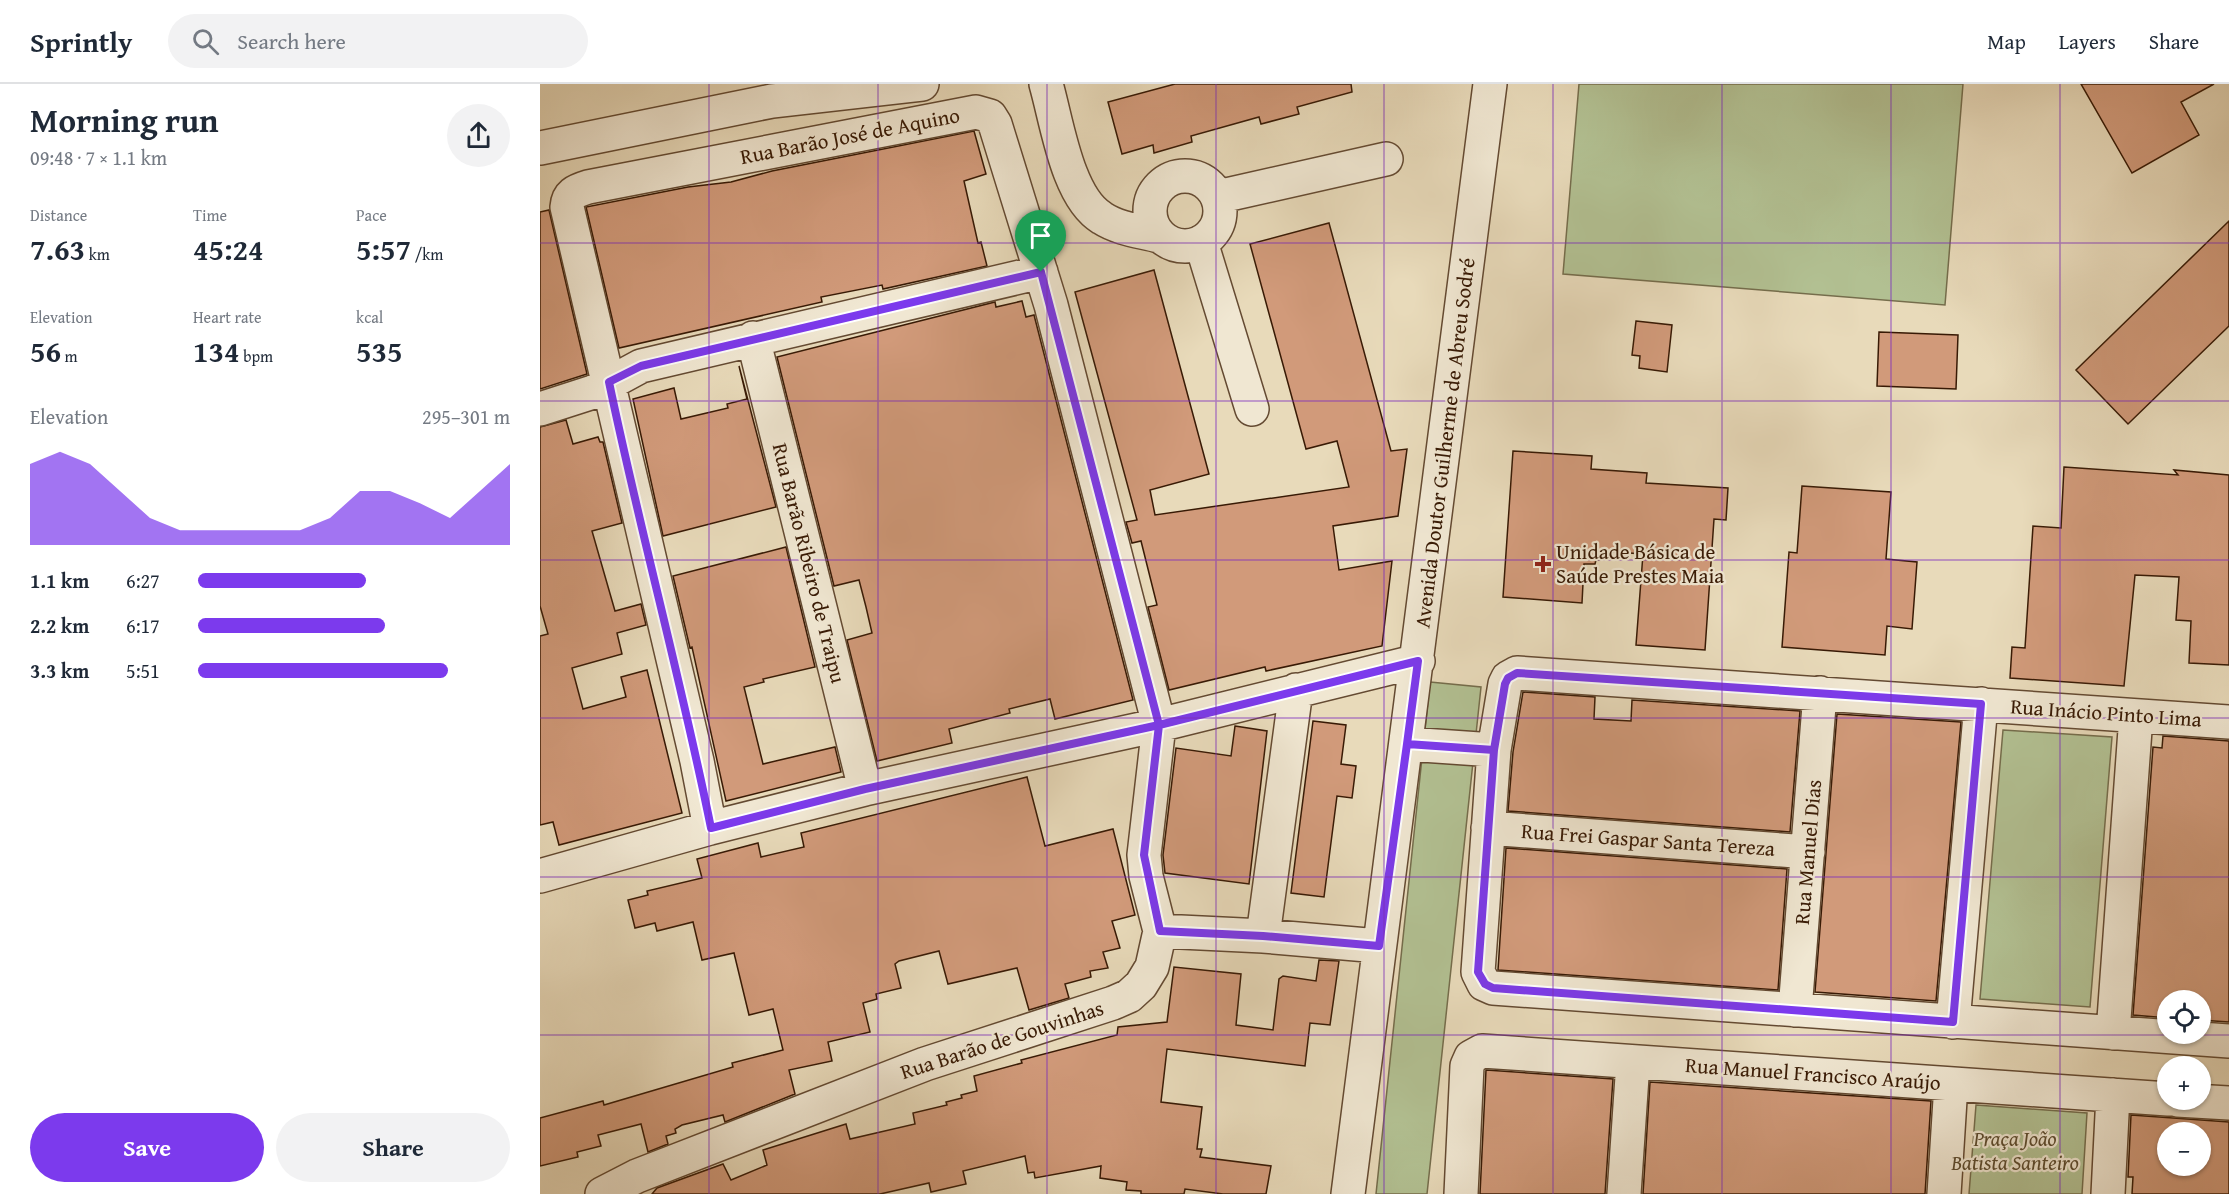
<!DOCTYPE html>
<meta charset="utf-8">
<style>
body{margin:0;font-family:"Gentium Book Plus",serif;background:#f2f2f3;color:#1f2937;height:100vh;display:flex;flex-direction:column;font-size:22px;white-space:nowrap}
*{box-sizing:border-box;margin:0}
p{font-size:20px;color:#747a83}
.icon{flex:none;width:33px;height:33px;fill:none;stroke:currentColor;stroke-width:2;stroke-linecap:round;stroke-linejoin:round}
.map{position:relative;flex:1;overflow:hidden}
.sheet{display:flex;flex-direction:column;background:#fff;width:540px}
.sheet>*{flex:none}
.tools{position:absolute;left:1617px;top:906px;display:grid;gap:12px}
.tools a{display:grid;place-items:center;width:54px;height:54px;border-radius:50%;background:#fff;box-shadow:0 2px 4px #0004;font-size:30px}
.pin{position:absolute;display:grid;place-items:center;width:51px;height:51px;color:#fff;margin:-62px -26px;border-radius:50% 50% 50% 0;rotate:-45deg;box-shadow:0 0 6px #0007}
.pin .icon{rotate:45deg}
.round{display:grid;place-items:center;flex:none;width:63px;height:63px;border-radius:32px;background:#f2f2f3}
.overview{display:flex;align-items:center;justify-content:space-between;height:102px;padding:0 30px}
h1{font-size:33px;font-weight:600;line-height:45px}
.metrics{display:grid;grid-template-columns:repeat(3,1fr);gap:9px;height:102px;padding:6px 30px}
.metrics div{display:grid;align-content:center}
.metrics b{font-size:30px;font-weight:600}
.metrics small{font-size:16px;font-weight:400}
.metrics p{font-size:16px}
.chart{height:168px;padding:12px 30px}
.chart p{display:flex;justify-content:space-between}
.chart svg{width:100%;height:108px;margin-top:6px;fill:#7c3aed;opacity:.7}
.cta{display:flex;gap:12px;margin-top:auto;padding:12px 30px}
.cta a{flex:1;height:69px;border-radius:36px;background:#7c3aed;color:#fff;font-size:24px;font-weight:600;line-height:69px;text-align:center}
.cta a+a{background:#f2f2f3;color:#1f2937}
ul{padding:0 30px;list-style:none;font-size:20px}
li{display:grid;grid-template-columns:96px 72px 1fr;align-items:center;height:45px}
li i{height:15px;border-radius:8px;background:#7c3aed}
header{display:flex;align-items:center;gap:36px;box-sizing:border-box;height:84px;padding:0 30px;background:#fff;border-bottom:2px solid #e0e1e3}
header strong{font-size:28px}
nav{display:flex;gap:33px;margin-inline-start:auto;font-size:21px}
.search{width:420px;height:54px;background:#f2f2f3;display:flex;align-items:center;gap:15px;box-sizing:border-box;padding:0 21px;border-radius:33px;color:#747a83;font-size:22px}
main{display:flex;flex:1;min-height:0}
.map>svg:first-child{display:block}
.green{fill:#b2c092;stroke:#756d4c;stroke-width:1.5}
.building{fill:#d19a7a;stroke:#381a05;stroke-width:1.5;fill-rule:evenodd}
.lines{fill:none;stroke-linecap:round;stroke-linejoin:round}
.minor-casing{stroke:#644a32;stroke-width:36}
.minor{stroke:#f0e7d2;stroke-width:33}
.route-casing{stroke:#fff;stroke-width:12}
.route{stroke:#7c3aed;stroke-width:8}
.grid{fill:none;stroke:#7b2cbf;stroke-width:1.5;stroke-opacity:0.55}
.poi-dot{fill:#8f2418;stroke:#f0e7d2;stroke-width:2}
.labels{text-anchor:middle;stroke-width:4.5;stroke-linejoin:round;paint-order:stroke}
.street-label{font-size:21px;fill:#381a05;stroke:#f0e7d2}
.poi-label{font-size:21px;fill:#381a05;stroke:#f0e7d2;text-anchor:start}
.park-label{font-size:21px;font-style:italic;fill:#5d4c2f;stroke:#f0e7d2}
</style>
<header>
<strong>Sprintly</strong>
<div class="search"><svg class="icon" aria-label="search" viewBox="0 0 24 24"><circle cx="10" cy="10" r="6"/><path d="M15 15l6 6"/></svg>Search here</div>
<nav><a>Map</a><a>Layers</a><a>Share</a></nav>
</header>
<main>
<section class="sheet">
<div class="overview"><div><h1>Morning run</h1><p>09:48 · 7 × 1.1 km</p></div><a class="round"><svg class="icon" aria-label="share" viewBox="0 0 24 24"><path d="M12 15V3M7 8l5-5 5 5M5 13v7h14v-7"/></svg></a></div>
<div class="metrics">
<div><p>Distance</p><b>7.63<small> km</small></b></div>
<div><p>Time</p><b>45:24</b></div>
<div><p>Pace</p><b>5:57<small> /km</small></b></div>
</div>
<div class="metrics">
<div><p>Elevation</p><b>56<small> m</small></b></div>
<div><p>Heart rate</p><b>134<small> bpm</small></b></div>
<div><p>kcal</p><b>535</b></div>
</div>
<div class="chart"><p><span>Elevation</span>295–301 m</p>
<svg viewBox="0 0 160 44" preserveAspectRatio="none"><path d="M0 44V11L10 6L20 11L30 22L40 33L50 38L60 38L70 38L80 38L90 38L100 33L110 22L120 22L130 27L140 33L150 22L160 11V44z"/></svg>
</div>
<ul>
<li><b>1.1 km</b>6:27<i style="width:54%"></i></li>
<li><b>2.2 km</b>6:17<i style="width:60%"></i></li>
<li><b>3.3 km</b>5:51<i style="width:80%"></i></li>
</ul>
<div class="cta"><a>Save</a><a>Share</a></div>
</section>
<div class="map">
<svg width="1689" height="1110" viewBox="0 0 1689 1110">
<rect width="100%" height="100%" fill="#e8daba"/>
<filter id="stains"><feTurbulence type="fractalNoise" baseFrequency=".00333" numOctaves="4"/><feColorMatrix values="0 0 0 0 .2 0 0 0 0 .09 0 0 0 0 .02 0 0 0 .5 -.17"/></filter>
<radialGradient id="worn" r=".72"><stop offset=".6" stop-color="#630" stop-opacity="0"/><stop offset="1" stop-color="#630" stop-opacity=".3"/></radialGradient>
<path class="green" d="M 1039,0 L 1423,0 L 1405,221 L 1023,190 Z
M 890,598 L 941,603 L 887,1110 L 836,1110 Z
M 1463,646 L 1572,653 L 1550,923 L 1440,915 Z
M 1436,1021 L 1547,1029 L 1542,1110 L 1429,1110 Z"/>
<path class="building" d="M 635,0 L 811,0 L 812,8 L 757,23 L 759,30 L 721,40 L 719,33 L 651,52 L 652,58 L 614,69 L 613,61 L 582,70 L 568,18 Z
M 1541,0 L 1674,0 L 1641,18 L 1659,51 L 1592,89 Z
M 434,47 L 446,90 L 424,97 L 438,159 L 441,158 L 447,182 L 343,205 L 342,201 L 281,213 L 282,218 L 79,264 L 46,123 L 148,103 L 191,98 L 232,87 Z
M 9,126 L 47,290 L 0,305 L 0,128 Z
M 1689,137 L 1689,242 L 1588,340 L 1536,286 Z
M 789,139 L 851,367 L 867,365 L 858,432 L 793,442 L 799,486 L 852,477 L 842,562 L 726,587 L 725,583 L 629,606 L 608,523 L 617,521 L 601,457 L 592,459 L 586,438 L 597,436 L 535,208 L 614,186 L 669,390 L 610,406 L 615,431 L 809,403 L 797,357 L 766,365 L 710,160 Z
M 482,217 L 486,233 L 494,231 L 593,616 L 515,635 L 510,615 L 469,625 L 470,629 L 409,645 L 412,659 L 337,677 L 307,556 L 332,549 L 326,523 L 319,496 L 294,502 L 237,273 L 455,218 L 456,223 Z
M 1096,237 L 1132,241 L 1127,288 L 1099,284 L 1100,272 L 1092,271 Z
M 1339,248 L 1418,251 L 1416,305 L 1337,302 Z
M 199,282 L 236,423 L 123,452 L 93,315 L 134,304 L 141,335 L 188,324 L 187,320 L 207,315 Z
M 26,336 L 33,360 L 58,353 L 60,358 L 63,358 L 82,439 L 52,447 L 75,527 L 101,520 L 106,541 L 77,549 L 82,570 L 32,584 L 43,625 L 86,613 L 81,593 L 107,586 L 142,729 L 19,761 L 13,738 L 0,741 L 0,552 L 8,550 L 0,522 L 0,343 Z
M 973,367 L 1052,372 L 1051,385 L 1107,389 L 1106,399 L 1188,404 L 1186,436 L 1174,435 L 1165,566 L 1096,561 L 1103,470 L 1060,467 L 1060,476 L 1056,476 L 1055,480 L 1044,480 L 1042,519 L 963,513 Z
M 1524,383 L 1638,391 L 1634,386 L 1689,391 L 1689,581 L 1649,579 L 1651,537 L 1636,536 L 1639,493 L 1595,491 L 1584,602 L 1470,594 L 1472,563 L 1485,564 L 1493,442 L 1521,444 Z
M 1262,402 L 1351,408 L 1346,475 L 1377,478 L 1372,545 L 1347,542 L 1345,571 L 1242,563 L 1249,468 L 1257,469 Z
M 246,463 L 275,583 L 223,595 L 224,598 L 204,603 L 223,680 L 295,663 L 301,688 L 186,717 L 152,563 L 150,564 L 133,492 Z
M 983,608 L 1055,613 L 1054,635 L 1091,637 L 1092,616 L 1260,627 L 1250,748 L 968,727 L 973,668 Z
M 1297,630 L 1421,638 L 1396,917 L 1275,908 Z
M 773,637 L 806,641 L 801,680 L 816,682 L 812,714 L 797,712 L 784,813 L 751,809 Z
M 695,642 L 727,647 L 709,800 L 625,789 L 623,771 L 636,664 L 691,672 Z
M 1623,652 L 1689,657 L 1689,938 L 1660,936 L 1660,916 L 1628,916 L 1628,934 L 1593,931 L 1613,663 L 1622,664 Z
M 487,693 L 505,762 L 573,745 L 595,831 L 572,837 L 580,864 L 563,868 L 568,884 L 550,887 L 551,893 L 525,900 L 529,914 L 489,926 L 477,884 L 408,900 L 399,867 L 359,877 L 355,880 L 361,904 L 336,910 L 337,915 L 323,919 L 330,948 L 288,958 L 292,977 L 249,986 L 255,1010 L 185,1038 L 183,1031 L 142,1041 L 135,1045 L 136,1049 L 126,1052 L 128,1060 L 108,1068 L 101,1040 L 58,1051 L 61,1062 L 37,1068 L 38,1073 L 0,1082 L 0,1034 L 63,1017 L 64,1021 L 193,983 L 192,979 L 243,966 L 233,925 L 209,931 L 194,869 L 162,876 L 153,838 L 117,847 L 115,839 L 95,844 L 88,816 L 108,811 L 107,807 L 162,794 L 157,775 L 218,759 L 221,773 L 264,763 L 261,749 Z
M 966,764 L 1247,785 L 1238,906 L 958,886 Z
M 779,876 L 799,877 L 790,941 L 770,939 L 765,982 L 627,965 L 621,1018 L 662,1023 L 657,1065 L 662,1065 L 660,1073 L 731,1082 L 726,1110 L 683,1110 L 645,1105 L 644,1110 L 601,1110 L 601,1107 L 586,1106 L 587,1098 L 560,1094 L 561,1082 L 495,1094 L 494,1088 L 488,1089 L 485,1072 L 423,1087 L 426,1100 L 391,1108 L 389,1099 L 340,1110 L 112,1110 L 117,1104 L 183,1080 L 191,1096 L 227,1081 L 223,1066 L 306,1040 L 310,1055 L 375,1040 L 373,1029 L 407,1021 L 406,1018 L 422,1014 L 421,1011 L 437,1007 L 434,992 L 482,979 L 481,976 L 577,951 L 578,943 L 627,938 L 634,883 L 701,890 L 696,941 L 733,946 L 739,895 L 743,892 L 776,897 Z
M 946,986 L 1073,995 L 1065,1110 L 940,1110 Z
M 1110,998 L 1391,1017 L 1385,1110 L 1103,1110 Z
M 1591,1031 L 1689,1038 L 1689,1110 L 1592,1110 L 1593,1093 L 1588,1093 ZM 1628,1048 L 1660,1048 L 1660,1082 L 1628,1082 Z"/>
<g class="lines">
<g class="minor-casing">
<path id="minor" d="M 506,0 C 517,38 527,113 562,134 C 579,145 600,147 619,152
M 0,64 L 232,17 L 382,0
M610 127a35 35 0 1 1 70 0a35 35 0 1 1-70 0Z
M 677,113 L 846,75
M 661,158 L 712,325
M 213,254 L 325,705
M 0,325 L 53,308 L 101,282 L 501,188
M 1689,638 L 977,589 L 968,594 L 965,600 L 954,666 L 938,888 L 944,900 L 953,904 L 1689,957
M 867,660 L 954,666
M 948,744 L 1268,768
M 0,792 L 170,744 L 325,705 L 619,641 L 878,577
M 620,847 L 723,852 L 839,862
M 723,852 L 756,606
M 1255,926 L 1280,609
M 1413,938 L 1441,620
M 1573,949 L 1596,632
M 1637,1016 L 1689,1019
M 62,1110 L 97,1092 L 385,980 L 573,919 L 589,912 L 601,901 L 612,883 L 620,847 L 606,792 L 604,771 L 619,641 L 511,221 L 455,40 L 450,32 L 436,28 L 48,103 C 35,107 28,110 27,123 L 157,677 L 170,744
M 808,1110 L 950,0
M 921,1110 L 927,982 L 931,973 L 942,967 L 1628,1015
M 1084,1110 L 1093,978
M 1404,1110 L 1411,1000
M 1568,1110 L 1573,1011"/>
</g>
<use href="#minor" class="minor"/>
</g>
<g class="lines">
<g class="route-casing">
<path id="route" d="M 501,188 L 101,282 L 69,298 C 100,447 141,595 171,744 L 325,705 L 619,641 L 878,577 L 867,660 L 954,666 L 938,888 L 945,900 L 953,904 L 1413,938 L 1441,620 L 977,589 L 968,594 L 965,600 L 954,666 L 867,660 L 839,862 L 723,852 L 620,847 L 604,771 L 619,641 L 501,188"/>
</g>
<use href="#route" class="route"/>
</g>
<path class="grid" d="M 169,0 L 169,1110M 338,0 L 338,1110M 507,0 L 507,1110M 676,0 L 676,1110M 844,0 L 844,1110M 1013,0 L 1013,1110M 1182,0 L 1182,1110M 1351,0 L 1351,1110M 1520,0 L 1520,1110M 0,159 L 1689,159M 0,317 L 1689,317M 0,476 L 1689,476M 0,634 L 1689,634M 0,793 L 1689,793M 0,951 L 1689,951"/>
<path class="poi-dot" d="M1000 471h6v6h6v6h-6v6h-6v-6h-6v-6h6z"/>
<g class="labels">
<g class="street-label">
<text transform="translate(310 52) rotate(-11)" y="7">Rua Barão José de Aquino</text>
<text transform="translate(905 359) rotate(-83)" y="7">Avenida Doutor Guilherme de Abreu Sodré</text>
<text transform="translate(269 479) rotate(76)" y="7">Rua Barão Ribeiro de Traipu</text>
<text transform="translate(1566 629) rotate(4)" y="7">Rua Inácio Pinto Lima</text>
<text transform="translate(1108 756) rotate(4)" y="7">Rua Frei Gaspar Santa Tereza</text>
<text transform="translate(1268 768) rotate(-85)" y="7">Rua Manuel Dias</text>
<text transform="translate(462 956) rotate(-18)" y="7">Rua Barão de Gouvinhas</text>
<text transform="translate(1273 990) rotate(4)" y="7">Rua Manuel Francisco Araújo</text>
</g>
<g class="poi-label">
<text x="1016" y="475">Unidade Básica de<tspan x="1016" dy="24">Saúde Prestes Maia</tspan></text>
</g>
<g class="park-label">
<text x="1475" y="1062">Praça João<tspan x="1475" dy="24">Batista Santeiro</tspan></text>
</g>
</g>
<rect width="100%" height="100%" filter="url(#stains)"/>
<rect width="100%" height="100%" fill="url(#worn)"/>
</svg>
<div class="tools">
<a><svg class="icon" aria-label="locate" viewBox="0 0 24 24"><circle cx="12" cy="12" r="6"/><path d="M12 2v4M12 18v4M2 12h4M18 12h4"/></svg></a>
<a>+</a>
<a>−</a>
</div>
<div class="pin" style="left:501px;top:188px;background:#1e9e55"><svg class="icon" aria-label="arrive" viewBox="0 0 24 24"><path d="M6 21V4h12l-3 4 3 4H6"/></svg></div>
</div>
</main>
